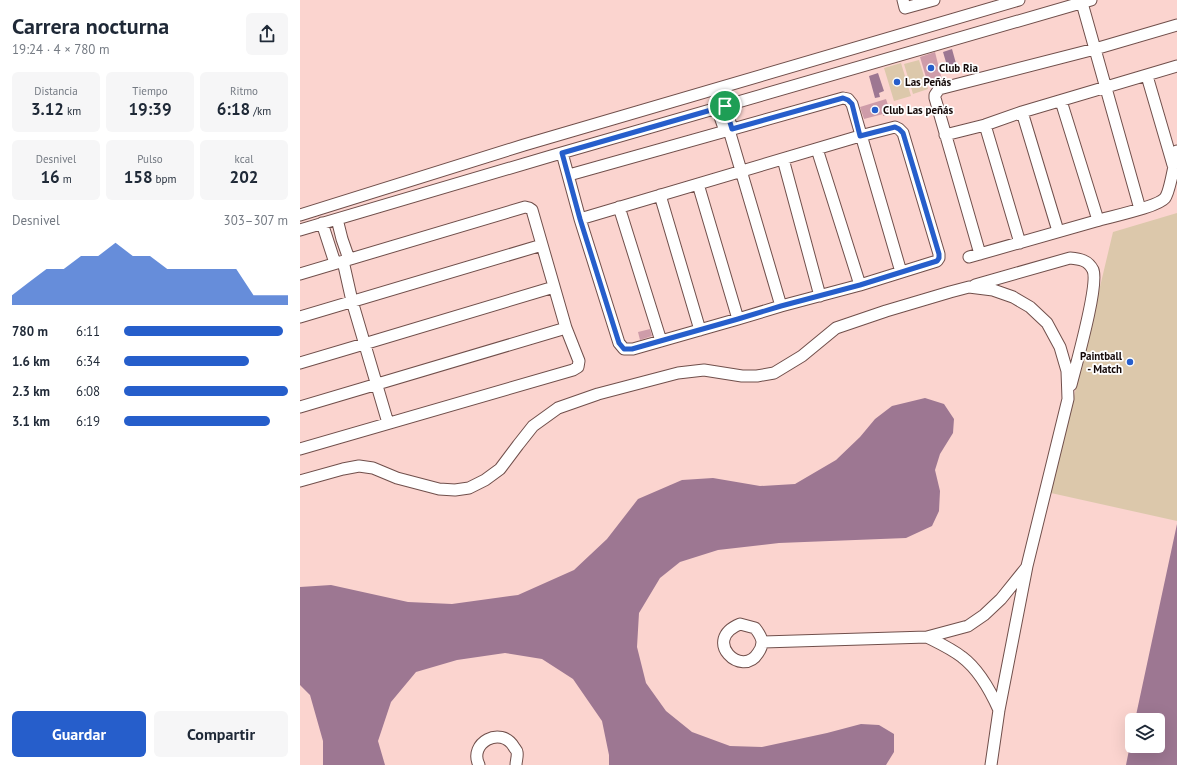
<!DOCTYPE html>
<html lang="es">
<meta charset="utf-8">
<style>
body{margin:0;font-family:"PT Sans",sans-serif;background:#f6f6f7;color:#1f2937;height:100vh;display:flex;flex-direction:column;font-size:15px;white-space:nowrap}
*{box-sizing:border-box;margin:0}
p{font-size:13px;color:#747a83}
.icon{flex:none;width:22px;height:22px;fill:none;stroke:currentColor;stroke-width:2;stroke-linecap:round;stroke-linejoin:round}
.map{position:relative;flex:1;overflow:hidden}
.side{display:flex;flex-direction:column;background:#fff;width:300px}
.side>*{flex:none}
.controls{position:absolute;left:825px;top:713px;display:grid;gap:8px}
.controls a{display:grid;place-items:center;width:40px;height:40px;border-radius:6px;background:#fff;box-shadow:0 4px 16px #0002;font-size:20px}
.pin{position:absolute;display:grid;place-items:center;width:34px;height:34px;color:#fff;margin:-17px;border:2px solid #fff;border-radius:50%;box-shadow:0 1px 4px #0007}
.round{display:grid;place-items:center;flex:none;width:42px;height:42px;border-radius:6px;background:#f6f6f7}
.head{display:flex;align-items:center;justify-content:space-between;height:68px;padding:0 12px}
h1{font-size:22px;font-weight:600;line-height:30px}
.figures{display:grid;grid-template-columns:repeat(3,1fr);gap:6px;height:68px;padding:4px 12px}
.figures div{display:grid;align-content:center;border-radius:6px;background:#f6f6f7;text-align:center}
.figures b{font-size:17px;font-weight:600}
.figures small{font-size:11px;font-weight:400}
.figures p{font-size:11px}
.chart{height:112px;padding:8px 12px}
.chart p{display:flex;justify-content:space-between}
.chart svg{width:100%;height:72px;margin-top:4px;fill:#265ecb;opacity:.7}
.button{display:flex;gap:8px;margin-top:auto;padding:8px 12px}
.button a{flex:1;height:46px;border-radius:6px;background:#265ecb;color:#fff;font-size:16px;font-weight:600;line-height:46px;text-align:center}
.button a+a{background:#f6f6f7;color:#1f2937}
ul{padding:0 12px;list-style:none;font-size:13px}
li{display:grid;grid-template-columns:64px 48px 1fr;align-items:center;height:30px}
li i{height:10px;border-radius:5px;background:#265ecb}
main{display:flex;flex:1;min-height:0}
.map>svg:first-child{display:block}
.green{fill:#dcc8ab}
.water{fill:#9d7792}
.building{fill:#ce9ca9}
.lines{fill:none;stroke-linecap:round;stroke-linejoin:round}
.minor-casing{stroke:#704f4b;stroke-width:13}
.minor{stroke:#fff;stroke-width:11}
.route-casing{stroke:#fff;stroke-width:8}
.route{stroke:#265ecb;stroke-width:5}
.poi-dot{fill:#265ecb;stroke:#fff;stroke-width:1.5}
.labels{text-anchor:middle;stroke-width:3.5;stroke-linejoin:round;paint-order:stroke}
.poi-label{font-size:11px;font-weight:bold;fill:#140807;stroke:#fff;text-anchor:start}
</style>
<main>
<section class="side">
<div class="head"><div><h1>Carrera nocturna</h1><p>19:24 · 4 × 780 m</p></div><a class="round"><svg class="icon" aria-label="share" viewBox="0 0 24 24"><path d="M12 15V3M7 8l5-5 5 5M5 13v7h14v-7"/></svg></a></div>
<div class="figures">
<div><p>Distancia</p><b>3.12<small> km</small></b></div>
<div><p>Tiempo</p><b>19:39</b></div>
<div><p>Ritmo</p><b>6:18<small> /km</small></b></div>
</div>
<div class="figures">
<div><p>Desnivel</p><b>16<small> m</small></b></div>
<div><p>Pulso</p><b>158<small> bpm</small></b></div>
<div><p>kcal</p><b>202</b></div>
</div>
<div class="chart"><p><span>Desnivel</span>303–307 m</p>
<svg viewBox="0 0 160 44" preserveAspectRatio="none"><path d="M0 44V38L10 30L20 22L30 22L40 14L50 14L60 6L70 14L80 14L90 22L100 22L110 22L120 22L130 22L140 38L150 38L160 38V44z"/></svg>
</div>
<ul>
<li><b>780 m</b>6:11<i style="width:97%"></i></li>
<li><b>1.6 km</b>6:34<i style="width:76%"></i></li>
<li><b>2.3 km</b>6:08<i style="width:100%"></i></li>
<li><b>3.1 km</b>6:19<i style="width:89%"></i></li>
</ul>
<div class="button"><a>Guardar</a><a>Compartir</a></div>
</section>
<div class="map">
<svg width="877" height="765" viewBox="0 0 877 765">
<rect width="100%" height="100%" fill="#fbd4cf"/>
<path class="green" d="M 619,60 L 628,89 L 613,94 L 604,64 Z
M 601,63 L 611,96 L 594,101 L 584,68 Z
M 877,213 L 877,521 L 751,493 L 813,232 Z"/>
<path class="water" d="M 652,49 L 657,67 L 648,69 L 643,52 Z
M 578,73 L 584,91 L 579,93 L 580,97 L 575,98 L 569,76 Z
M 625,398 L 644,404 L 654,419 L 653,433 L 640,454 L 635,470 L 640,491 L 639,511 L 632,526 L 606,538 L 479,543 L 418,550 L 380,562 L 360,578 L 339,613 L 337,647 L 346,683 L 366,711 L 392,732 L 430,746 L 462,747 L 527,733 L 561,724 L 579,725 L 594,734 L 594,752 L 586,765 L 309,765 L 309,755 L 302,721 L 273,679 L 242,659 L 205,653 L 157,660 L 116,672 L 91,702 L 78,741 L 85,765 L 23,765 L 23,741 L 10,695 L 0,685 L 0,587 L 31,585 L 108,602 L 152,604 L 218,595 L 274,570 L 307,539 L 338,499 L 382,480 L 413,478 L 460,486 L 495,484 L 536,460 L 560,437 L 575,419 L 592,406 Z
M 877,524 L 877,765 L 826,765 L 832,735 L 832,746 L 858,746 L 858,720 L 835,720 Z"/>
<path class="building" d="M 635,52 L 642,80 L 628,84 L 620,57 Z
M 586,99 L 591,114 L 583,116 L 583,114 L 564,119 L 560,107 Z
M 350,329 L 352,336 L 340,340 L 338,332 Z"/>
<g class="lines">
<g class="minor-casing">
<path id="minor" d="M 603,0 L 605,8 L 634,0
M 782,3 L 840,209
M 847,76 L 873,165
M 761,101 L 798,220
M 425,106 L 432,129
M 417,108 L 425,131
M 722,112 L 758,231
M 685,125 L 720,243
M 429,130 L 481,306
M 645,135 L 685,125 L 722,112 L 877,66
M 517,149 L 560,285
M 262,153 L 280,219 L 319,343 L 324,349 L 333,349 L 438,319 L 481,306 L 560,285 L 637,261 L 639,258 L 639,254 L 603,133 L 599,129 L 595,127 L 560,136 L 280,219
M 483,159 L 520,296
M 269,175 L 543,98 L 548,99 L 552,104 L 601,272
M 398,184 L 438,319
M 360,195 L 400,330
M 319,207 L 361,341
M 0,215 L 224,145 L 719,0
M 37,219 L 42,239 L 49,259
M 22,223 L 35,263
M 0,230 L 251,156 L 791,0
M 680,254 L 635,98 L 635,95 L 639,89 L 795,49 L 877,25
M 669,257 C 711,245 753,233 796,221 C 809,217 858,207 865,198 C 870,192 875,160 877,151
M 43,261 L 52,301 L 88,423
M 0,274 L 225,207 L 229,208 L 232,210 L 266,328 L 279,361 L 278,367 L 273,370 L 0,449
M 675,285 L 770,258 C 780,259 788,260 793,270 C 799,285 776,365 771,385
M 0,317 L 242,245
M 0,363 L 64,344 L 254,287
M 0,407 L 266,328
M 0,481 L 43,469 L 59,466 L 73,468 L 97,478 L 139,489 L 155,490 L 169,488 L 185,480 L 200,469 L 218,445 L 233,426 L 258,408 L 298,394 L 378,373 L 404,370 L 442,376 L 457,376 L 474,373 L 502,356 L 536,328 L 586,311 L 650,292 L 669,287 L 693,290 L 713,297 L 730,307 L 747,323 L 760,347 L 767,371 L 768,399 L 727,566 L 699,710 L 691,765
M 440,624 L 455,628 C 462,637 465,643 458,653 C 442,679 401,640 440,624 Z
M 627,637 C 639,643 652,649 662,657 C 678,669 691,692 699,710
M 463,642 L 627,637 L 668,626 L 684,615 L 701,599 L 726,568
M 179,765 C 168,743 201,725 214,747 C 215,749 217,750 217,752 C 218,756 216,761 216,765"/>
</g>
<use href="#minor" class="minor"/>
</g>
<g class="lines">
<g class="route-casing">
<path id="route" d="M 543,98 L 548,100 L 552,104 L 560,136 L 595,127 L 599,129 L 603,133 L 639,254 L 639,258 L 637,261 L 560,285 L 481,306 L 438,319 L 332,349 L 324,349 L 319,343 L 280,219 L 262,153 L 425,106 L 432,129 Z"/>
</g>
<use href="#route" class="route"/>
</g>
<g class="poi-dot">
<circle cx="631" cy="68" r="4"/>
<circle cx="597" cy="82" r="4"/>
<circle cx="575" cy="110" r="4"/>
<circle cx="830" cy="362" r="4"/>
</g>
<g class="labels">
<g class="poi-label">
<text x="639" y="72">Club Ria</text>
<text x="605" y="86">Las Peñás</text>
<text x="583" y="114">Club Las peñás</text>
<text x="822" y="360" text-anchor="end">Paintball<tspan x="822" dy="13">- Match</tspan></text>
</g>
</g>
</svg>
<div class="controls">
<a><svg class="icon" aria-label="layers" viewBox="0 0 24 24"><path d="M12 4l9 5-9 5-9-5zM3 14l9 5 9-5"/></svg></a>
</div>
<div class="pin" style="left:425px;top:106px;background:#1e9e55"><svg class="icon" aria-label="arrive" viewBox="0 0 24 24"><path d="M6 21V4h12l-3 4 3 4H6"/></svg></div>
</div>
</main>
